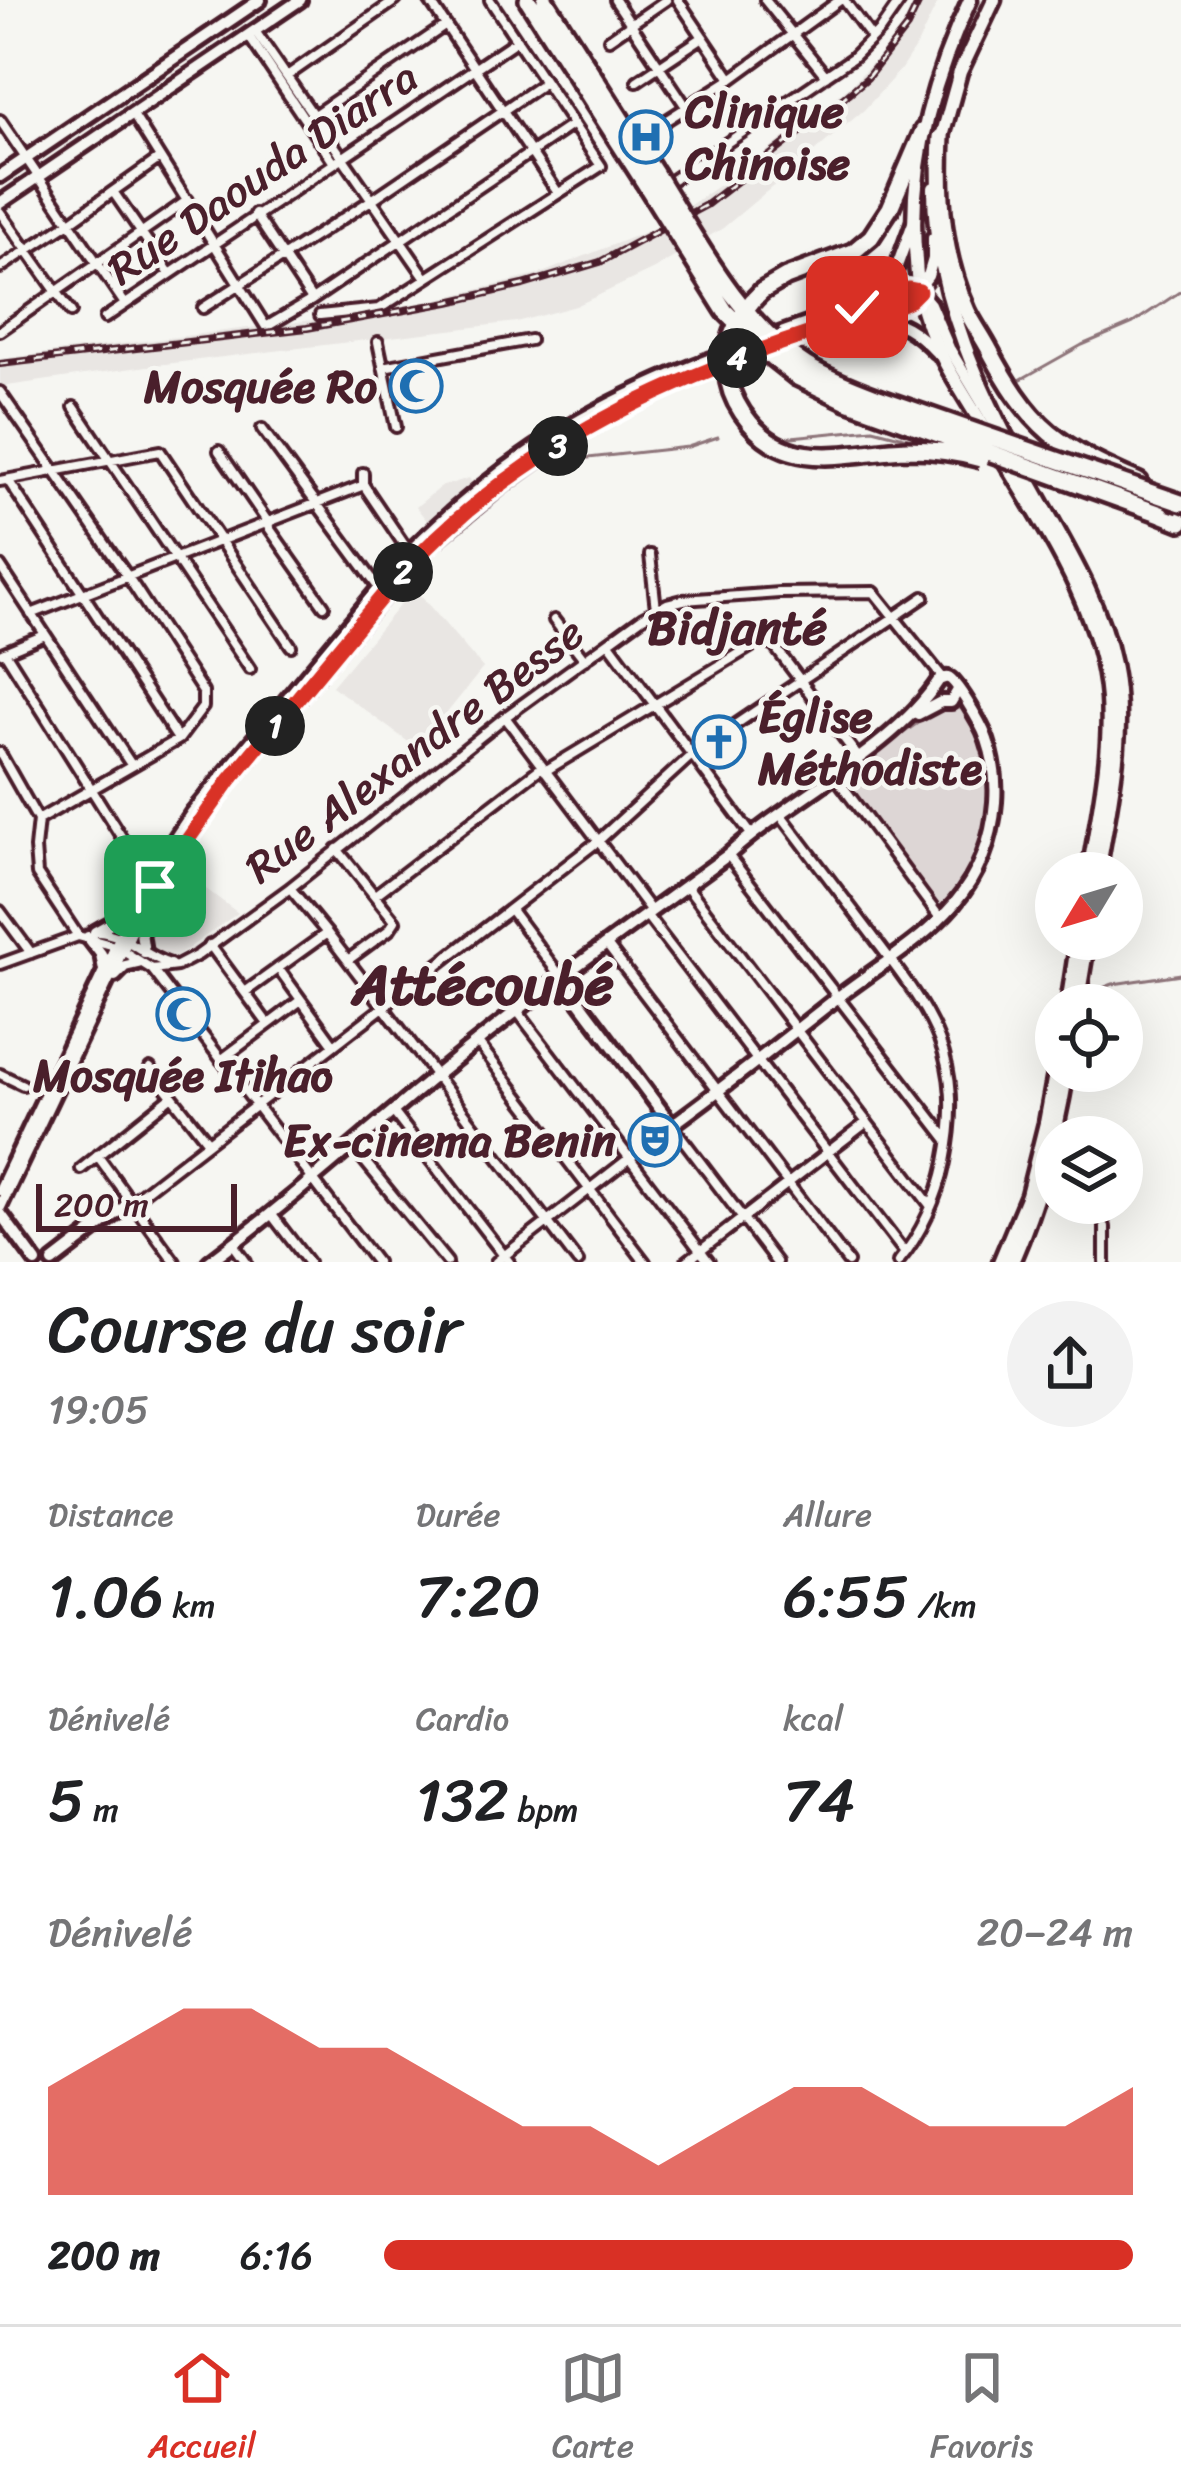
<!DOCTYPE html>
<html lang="fr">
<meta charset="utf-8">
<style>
body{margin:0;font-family:Sriracha,sans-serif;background:#f2f2f2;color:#202124;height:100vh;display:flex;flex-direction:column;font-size:45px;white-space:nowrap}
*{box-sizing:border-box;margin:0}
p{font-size:39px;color:#757577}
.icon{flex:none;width:66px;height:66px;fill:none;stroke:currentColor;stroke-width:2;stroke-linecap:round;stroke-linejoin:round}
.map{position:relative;height:1262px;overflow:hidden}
.details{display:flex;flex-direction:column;background:#fff;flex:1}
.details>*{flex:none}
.needle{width:78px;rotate:232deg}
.fabs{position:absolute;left:1035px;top:852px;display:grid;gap:24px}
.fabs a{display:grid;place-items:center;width:108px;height:108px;border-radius:50%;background:#fff;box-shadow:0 12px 48px #0002;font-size:60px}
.scale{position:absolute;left:36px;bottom:30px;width:201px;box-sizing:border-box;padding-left:12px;border:6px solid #4a1f2b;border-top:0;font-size:33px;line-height:42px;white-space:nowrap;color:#4a1f2b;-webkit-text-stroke:9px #f6f6f2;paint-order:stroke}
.pin{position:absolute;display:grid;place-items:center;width:102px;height:102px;color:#fff;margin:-51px;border-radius:24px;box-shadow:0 6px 18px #0006}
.km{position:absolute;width:60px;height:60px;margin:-30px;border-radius:50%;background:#222;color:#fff;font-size:33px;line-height:60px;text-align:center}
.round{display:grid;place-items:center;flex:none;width:126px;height:126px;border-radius:63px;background:#f2f2f2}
.overview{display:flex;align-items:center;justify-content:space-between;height:204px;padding:0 48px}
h1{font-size:66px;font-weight:600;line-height:90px}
.metrics{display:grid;grid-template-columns:repeat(3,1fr);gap:18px;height:204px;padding:12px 48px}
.metrics div{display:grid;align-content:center}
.metrics b{font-size:60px;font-weight:600}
.metrics small{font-size:33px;font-weight:400}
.metrics p{font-size:33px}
.chart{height:336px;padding:24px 48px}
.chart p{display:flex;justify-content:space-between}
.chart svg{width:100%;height:216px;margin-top:12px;fill:#d93025;opacity:.7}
ul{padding:0 48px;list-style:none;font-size:39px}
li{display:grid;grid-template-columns:192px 144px 1fr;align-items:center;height:90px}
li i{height:30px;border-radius:15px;background:#d93025}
.dock{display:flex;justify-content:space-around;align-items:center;height:168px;border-top:3px solid #e0e0e0;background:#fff;font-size:33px;color:#757577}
.dock a{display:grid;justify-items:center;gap:6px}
.dock .on{color:#d93025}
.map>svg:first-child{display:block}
.built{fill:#e9e6e3}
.green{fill:#ddd6d5;stroke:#947a80;stroke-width:3}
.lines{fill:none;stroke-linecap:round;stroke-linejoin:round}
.stream{stroke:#8e747a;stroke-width:3}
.street-casing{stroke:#4a1f2b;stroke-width:16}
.secondary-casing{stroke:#4a1f2b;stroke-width:20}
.primary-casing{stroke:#4a1f2b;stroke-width:21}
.highway-casing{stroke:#4a1f2b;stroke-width:24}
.street{stroke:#f6f6f2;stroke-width:8}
.secondary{stroke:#f6f6f2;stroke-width:10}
.primary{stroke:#f6f6f2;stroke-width:12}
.highway{stroke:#f6f6f2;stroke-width:15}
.rail-casing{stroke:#4a1f2b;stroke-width:8}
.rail{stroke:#f6f6f2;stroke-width:3;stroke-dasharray:9;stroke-linecap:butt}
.highway-bridge-casing{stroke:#4a1f2b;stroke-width:24;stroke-linecap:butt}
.highway-bridge{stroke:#f6f6f2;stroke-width:15}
.route-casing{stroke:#fff;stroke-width:24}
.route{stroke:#d93025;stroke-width:15}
.labels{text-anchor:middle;stroke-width:9;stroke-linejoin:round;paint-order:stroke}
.poi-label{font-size:45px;font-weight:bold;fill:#4a1f2b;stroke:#f6f6f2;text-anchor:start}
.street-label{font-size:45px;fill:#4a1f2b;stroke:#f6f6f2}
.neighbourhood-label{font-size:48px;font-weight:bold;fill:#4a1f2b;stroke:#f6f6f2}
.district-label{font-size:57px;font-weight:bold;fill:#4a1f2b;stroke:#f6f6f2}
</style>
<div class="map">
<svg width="1181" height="1262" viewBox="0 0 1181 1262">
<rect width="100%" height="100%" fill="#f6f6f2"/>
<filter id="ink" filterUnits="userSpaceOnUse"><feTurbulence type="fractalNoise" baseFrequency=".00833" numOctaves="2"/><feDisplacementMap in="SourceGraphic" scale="24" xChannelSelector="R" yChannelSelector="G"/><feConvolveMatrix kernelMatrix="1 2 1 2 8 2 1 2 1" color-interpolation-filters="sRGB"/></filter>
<g filter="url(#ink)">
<path class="built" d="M 916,0 L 939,0 L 918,43 L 901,69 L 864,110 L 723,228 L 654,269 L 576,306 L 516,322 L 140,367 L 0,387 L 0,359 L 393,310 L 537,275 L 658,227 L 756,160 L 852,84 L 881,54 L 901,29 Z
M 469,478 L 474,485 L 428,522 L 416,507 L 440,487 Z
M 414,588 L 483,668 L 418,749 L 332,686 Z
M 178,868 L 238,913 L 176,957 L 151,952 L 144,937 L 160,912 L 160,895 Z"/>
<path class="green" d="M 939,708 L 961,708 C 998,746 1000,820 975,866 C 967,882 952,896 940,910 L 841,777 Z"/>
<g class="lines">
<path class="stream" d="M 1018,381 L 1082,345 L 1133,323 L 1181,291
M 781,438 L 873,429 L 916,440 L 926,439
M 561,461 L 688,447 L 718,437
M 1092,992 L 1113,984 L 1181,974"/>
<g class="street-casing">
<path id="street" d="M 429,0 L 558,193
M 615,0 L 687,108
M 678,0 L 731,79
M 765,0 L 826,76
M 844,0 L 872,38
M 255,31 L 426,278
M 248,35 L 334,163
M 609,39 L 666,0
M 287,76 L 396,0
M 637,81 L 703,37
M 132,113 L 266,327 L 312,300 L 573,124
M 314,115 L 446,25
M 0,120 L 125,304
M 651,130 L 731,79 L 840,0
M 672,180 L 852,58 L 880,30 L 901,0
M 114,193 L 170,274
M 0,212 L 71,312
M 255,214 L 312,300
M 0,268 L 70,222 L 160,158
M 203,308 L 373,199 L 545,82
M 320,315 L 379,309 L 601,166 L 490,0
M 105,318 L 517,40
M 0,331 L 188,200
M 378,342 L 396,427
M 383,367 L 530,340
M 0,392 L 128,577 L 203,692 L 203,707 L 179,739 L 38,820
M 74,407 L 250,669
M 262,429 L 378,587
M 219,451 L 269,524
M 363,473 L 363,484 L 409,552
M 8,480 L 178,739
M 0,481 L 160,451 L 291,646
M 267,525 L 324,606
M 650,555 L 656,609
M 0,566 L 132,766
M 31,614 L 364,485
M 554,620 L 585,660
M 609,643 L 751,834
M 5,652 L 134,857 L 151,876
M 2,653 L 45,635
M 505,717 L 651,911
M 0,753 L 38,820 L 35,848 L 37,874 L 78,936
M 545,771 L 757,643 L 765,641 L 775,647 L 858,757
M 835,776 L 940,918
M 781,815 C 811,855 841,894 871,934 C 931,1013 966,1056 945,1162 C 938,1197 921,1235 898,1262
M 337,849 L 395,921 L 389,930 L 348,960
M 728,855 L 948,1140
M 686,885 L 930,1205
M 290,888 L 327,933 L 578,1262
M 375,895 L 542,767
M 511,910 L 561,977
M 0,911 L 31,953
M 647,916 L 905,1253
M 98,932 C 127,934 143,956 170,964
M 78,936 L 115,946 L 152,969 L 376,1262
M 210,945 L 268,1024
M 607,945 L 848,1262
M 0,964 L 78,936
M 278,968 L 334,1045
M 152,969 L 177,966 L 198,955 L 290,888 L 505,717 L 643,617 L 667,604 L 683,600 L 779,593 L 874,592 L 943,678
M 245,992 L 327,933
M 518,1012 L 709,1262
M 478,1043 L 645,1262
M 221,1060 L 301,1000
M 150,1068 L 208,1142
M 0,1074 L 23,1085
M 394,1113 L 509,1262
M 353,1147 L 447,1262
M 97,1155 L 175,1262
M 81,1169 L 172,1096
M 131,1202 L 598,841 L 695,752 L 924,597
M 272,1215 L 308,1262
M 1105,1227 L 1105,1262
M 233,1244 L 246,1262
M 496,1262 L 672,1125 L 776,1262
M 686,1262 L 867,1122"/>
</g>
<g class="secondary-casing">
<path id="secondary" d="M 0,176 L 260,0
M 0,203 L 300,0
M 919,291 L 930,304 L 949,348 L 1003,438
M 869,298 L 893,277 L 913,223
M 871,317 C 900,320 916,331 936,352
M 918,714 L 941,702 L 951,702 L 958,690
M 139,920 L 144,952
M 95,932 L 129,913
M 88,937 L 101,954 L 104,970
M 115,976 L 125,966 L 138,963
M 0,1190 L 148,879 L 192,813 L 409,552 C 457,505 510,461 568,427 C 671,366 788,332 900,291 L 912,288 L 919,291
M 0,1207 L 139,915 L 169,862 L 230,780 L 418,555 L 500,487 L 570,437 L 605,417 L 691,376 L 752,352 L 910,300 L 928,276 L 933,259 L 933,238
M 0,1213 L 36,1262
M 53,1262 L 131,1202
M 209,1262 C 288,1203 360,1138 435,1076 C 529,998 630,927 728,855 C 791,798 894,749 939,680 C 942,679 945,677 948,678 C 955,679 974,713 979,722 C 992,745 997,776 995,802 C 987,909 908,943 833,1001 C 780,1043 727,1085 672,1125 L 562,978"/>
</g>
<g class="primary-casing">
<path id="primary" d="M 970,0 C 931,82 907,171 916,261 C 917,280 919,299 925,316 C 939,360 968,400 991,439
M 940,144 L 960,72 L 994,0
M 934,188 C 934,297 982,396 1034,489 C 1065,545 1100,600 1113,664 C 1127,733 1109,805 1098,873
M 1002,456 C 1047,532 1101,609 1108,699 C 1112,757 1098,816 1089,873
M 1068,1005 L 1078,939
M 1077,1005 L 1088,939
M 1000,1262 L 1028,1195 L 1046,1123 L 1056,1069
M 1012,1262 C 1039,1200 1056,1138 1067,1071"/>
</g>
<g class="highway-casing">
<path id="highway" d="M 528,0 L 643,180
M 545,0 L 655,173
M 941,137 C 938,197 942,255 967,311 C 973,324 983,337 990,351 C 1006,381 1024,411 1050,433 C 1077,455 1108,468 1139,482
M 762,291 L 786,277 L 853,252 L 871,237 L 890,208 L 923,131
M 1161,514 L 1181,522"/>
</g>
<use href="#street" class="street"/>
<use href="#secondary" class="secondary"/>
<use href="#primary" class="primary"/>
<use href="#highway" class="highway"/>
<g class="rail-casing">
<path id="rail" d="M 0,364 L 307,328 L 449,302 L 523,285 L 600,262 L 706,205 L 834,106 L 867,78 L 907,27 L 920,0"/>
</g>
<use href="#rail" class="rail"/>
<g class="highway-bridge-casing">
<path id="highway-bridge" d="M 655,173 C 698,242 737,320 807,366 C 829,379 852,388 876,397 L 1181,503
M 643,180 L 725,311 L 768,354 L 797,377 L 847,401 L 1161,514
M 762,291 C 736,315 722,347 729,382 C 732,398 740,411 750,423 C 792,474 851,451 907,449 C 932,449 957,452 981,459"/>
</g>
<use href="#highway-bridge" class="highway-bridge"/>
</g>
</g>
<g class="lines" filter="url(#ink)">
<g class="route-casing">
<path id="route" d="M 155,886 L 230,780 L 393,583 C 526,433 707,361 895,307 L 910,300 L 919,291 L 908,289 L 857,307"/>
</g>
<use href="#route" class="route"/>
</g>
<defs>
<g id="hospital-ring" transform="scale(2.7)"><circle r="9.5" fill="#f6f6f2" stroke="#1f6fb2" stroke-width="1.5"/><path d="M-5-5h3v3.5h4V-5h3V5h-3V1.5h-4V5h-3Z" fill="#1f6fb2"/></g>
<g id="mosque-ring" transform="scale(2.7)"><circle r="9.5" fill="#f6f6f2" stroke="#1f6fb2" stroke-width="1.5"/><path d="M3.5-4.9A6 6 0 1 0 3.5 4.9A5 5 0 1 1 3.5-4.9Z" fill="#1f6fb2"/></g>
<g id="church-ring" transform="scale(2.7)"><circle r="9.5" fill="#f6f6f2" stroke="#1f6fb2" stroke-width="1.5"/><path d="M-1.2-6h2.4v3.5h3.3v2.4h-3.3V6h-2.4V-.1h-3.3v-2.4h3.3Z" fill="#1f6fb2"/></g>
<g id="theatre-ring" transform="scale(2.7)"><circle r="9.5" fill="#f6f6f2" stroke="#1f6fb2" stroke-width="1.5"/><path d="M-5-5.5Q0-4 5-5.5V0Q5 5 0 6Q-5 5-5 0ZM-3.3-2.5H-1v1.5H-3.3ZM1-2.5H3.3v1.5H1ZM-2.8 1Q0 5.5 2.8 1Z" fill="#1f6fb2"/></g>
</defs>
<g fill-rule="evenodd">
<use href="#hospital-ring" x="646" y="137"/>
<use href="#mosque-ring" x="416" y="386"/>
<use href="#church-ring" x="719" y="742"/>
<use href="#mosque-ring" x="183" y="1014"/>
<use href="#theatre-ring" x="655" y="1140"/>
</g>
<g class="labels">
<g class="poi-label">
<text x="685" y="127">Clinique<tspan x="685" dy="52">Chinoise</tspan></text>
<text x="377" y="402" text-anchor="end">Mosquée Ro</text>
<text x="758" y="732">Église<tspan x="758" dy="52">Méthodiste</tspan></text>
<text x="183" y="1091" text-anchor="middle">Mosquée Itihao</text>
<text x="616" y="1156" text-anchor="end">Ex-cinema Benin</text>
</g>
<g class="street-label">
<text transform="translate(262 172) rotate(-34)" y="16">Rue Daouda Diarra</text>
<text transform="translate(414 749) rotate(-37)" y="16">Rue Alexandre Besse</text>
</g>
<g class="neighbourhood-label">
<text x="737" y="644">Bidjanté</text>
</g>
<g class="district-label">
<text x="483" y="1004">Attécoubé</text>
</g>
</g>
</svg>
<div class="fabs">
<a><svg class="needle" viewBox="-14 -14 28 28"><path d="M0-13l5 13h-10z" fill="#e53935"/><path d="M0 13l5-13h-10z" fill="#757577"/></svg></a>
<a><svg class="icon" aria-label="locate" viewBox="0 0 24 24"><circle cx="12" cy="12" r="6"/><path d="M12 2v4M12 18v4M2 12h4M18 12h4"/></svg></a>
<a><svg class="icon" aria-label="layers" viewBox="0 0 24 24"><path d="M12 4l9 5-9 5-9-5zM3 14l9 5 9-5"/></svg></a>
</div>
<div class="scale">200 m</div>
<div class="pin" style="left:155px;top:886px;background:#1e9e55"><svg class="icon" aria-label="arrive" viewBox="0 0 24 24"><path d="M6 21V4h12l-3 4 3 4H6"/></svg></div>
<div class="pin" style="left:857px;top:307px;background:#d93025"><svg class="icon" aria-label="check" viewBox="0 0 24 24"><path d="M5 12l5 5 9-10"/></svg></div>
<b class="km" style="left:275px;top:726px">1</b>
<b class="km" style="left:403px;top:572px">2</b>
<b class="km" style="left:558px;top:446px">3</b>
<b class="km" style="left:737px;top:358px">4</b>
</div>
<section class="details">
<div class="overview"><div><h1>Course du soir</h1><p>19:05</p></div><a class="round"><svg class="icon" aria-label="share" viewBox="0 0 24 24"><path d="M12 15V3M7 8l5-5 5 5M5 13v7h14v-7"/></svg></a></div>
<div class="metrics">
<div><p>Distance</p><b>1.06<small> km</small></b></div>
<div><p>Durée</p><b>7:20</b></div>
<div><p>Allure</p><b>6:55<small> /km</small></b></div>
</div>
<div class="metrics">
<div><p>Dénivelé</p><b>5<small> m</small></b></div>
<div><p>Cardio</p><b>132<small> bpm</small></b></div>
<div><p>kcal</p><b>74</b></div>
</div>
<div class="chart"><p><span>Dénivelé</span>20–24 m</p>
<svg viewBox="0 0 160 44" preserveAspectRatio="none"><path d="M0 44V22L10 14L20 6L30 6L40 14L50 14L60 22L70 30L80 30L90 38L100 30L110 22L120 22L130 30L140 30L150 30L160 22V44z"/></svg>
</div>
<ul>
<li><b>200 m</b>6:16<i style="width:100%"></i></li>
</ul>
</section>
<nav class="dock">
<a class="on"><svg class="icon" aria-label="home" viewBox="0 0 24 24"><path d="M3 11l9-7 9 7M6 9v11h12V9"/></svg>Accueil</a>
<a><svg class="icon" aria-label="map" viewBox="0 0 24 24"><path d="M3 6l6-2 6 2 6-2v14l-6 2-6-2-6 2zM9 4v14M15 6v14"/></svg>Carte</a>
<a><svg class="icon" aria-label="saved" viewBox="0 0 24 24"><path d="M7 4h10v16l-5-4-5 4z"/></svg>Favoris</a>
</nav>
